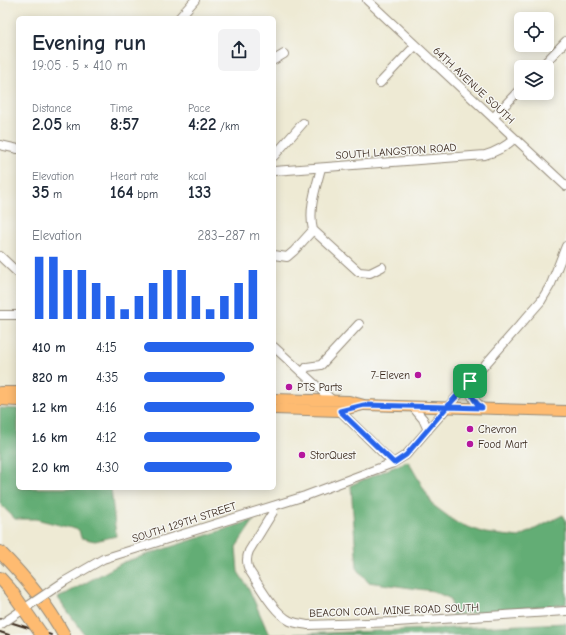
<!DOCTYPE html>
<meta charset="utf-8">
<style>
body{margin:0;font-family:"Comic Neue",sans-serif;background:#f2f2f3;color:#1f2937;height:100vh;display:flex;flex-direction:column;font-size:15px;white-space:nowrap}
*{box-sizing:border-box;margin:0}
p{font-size:13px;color:#747a83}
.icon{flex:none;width:22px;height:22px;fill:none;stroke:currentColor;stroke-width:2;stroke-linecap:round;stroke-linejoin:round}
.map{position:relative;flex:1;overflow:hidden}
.side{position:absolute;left:16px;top:16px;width:260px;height:474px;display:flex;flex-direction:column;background:#fff;border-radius:6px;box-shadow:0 2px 10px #0003}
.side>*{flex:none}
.buttons{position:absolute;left:514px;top:12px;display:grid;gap:8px}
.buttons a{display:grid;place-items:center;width:40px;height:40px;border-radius:6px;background:#fff;box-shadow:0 2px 10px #0003;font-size:20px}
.pin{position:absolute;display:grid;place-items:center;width:34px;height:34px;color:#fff;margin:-17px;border-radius:8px;box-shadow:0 2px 6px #0006}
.round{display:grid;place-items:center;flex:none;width:42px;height:42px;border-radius:6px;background:#f2f2f3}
.headline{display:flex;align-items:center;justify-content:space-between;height:68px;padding:0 16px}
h1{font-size:22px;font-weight:600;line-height:30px}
.stats{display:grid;grid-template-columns:repeat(3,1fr);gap:6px;height:68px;padding:4px 16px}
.stats div{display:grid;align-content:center}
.stats b{font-size:17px;font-weight:600}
.stats small{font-size:11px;font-weight:400}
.stats p{font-size:11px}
.chart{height:112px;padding:8px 16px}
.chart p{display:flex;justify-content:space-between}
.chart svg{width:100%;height:72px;margin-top:4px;stroke:#2563eb;stroke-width:6}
ul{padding:0 16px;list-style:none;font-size:13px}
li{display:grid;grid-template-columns:64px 48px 1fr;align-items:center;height:30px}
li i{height:10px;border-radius:5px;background:#2563eb}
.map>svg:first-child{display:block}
.forest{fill:#63ad75;stroke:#4f6c4a}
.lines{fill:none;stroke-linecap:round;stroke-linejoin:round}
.minor-casing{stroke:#948a79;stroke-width:10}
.major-casing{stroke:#948a79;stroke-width:12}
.highway-casing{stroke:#948a79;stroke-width:14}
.minor{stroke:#fff;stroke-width:8}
.major{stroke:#febb71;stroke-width:10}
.highway{stroke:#febb71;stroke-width:12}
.rail{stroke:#3b2a1e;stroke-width:2}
.minor-bridge-casing{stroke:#948a79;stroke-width:10;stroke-linecap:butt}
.highway-bridge-casing{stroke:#948a79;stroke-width:14;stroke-linecap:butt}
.minor-bridge{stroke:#fff;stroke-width:8}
.highway-bridge{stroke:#febb71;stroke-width:12}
.route-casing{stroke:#fff;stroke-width:8}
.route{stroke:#2563eb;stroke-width:5}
.poi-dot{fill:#b5179e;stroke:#f6f6f2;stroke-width:1.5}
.labels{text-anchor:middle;stroke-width:3;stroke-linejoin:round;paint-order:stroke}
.street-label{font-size:11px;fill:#3b2a1e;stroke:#f6f6f2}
.poi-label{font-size:11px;fill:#3b2a1e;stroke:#f6f6f2;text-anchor:start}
</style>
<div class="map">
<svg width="566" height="635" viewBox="0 0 566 635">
<rect width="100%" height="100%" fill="#f6f6f2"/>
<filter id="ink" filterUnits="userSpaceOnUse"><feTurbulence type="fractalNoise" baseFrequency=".025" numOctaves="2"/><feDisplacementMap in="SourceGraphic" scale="8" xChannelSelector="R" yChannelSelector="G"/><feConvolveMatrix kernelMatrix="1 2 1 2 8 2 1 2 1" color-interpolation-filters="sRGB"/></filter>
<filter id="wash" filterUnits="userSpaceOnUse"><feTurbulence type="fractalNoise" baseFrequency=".012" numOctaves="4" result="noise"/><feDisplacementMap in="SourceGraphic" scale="16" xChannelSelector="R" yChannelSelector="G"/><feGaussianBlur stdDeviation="0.9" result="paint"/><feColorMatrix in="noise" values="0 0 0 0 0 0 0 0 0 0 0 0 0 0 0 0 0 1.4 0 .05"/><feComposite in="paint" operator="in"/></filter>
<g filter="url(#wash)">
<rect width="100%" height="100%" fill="#eeead4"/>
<path class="forest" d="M 0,408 L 18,409 L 18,488 L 111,488 L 116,536 L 95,541 L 81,538 L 79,530 L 36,519 L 15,519 L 0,504 Z
M 408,461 L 433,505 L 457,523 L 485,533 L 519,537 L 563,515 L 566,520 L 566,604 L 452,615 L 451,599 L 433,591 L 368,582 L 357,568 L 351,485 Z
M 254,520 L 236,547 L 238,572 L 249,589 L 269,635 L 433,629 L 566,623 L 566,635 L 85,635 L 58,598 L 124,562 Z"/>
</g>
<g filter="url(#ink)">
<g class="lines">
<g class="minor-casing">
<path id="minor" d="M 367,0 L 566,186
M 179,18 L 195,0
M 274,60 L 284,54
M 541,67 L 566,41
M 380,83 L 415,46
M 493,118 L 521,88
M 0,145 L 18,149
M 274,156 L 303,123
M 321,168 C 316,188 308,209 313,230 L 359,272 L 370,273 L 382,267
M 274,171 L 485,155 C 496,152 505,147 514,139
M 274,255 L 287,257 L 294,251 L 313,230
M 0,256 L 18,273
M 0,315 L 18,315
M 274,347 L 332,400
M 302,373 L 307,367 L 321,365 L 359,324
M 470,381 C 469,393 473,400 482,408
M 412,406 L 423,419 L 428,430
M 340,411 L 393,463
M 273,506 L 273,512 L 249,551 C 246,558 246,563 249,570 C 260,586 273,612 290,621 C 295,623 302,624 308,625 L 396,622 L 566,611
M 65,581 L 103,559 L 305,496 L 393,463 L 406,455 L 425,433 L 541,301 L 551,284 L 566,246"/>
</g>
<g class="major-casing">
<path id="major" d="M 0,392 L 18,392
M 274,399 L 349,401 L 364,405 L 566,411
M 0,400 L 18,401
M 274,409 L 340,411 L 363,405"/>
</g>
<g class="highway-casing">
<path id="highway" d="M 0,552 C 25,577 47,604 64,635
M 0,578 L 10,589"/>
</g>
<use href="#minor" class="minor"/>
<use href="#major" class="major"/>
<use href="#highway" class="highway"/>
<path class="rail" d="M 0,619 L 51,635
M 0,632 L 9,635"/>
<g class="minor-bridge-casing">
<path id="minor-bridge" d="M 0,625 L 65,581"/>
</g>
<g class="highway-bridge-casing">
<path id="highway-bridge" d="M 10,589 L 42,635"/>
</g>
<use href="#minor-bridge" class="minor-bridge"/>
<use href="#highway-bridge" class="highway-bridge"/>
</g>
</g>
<g class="lines" filter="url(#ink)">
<g class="route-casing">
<path id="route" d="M 470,381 L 447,407 L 364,405 L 340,411 L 394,463 L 406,455 L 447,407 L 482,408 C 473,401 469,393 470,381"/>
</g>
<use href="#route" class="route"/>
</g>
<g class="poi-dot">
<circle cx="418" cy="375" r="4"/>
<circle cx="289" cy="387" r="4"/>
<circle cx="470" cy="429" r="4"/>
<circle cx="470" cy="444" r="4"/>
<circle cx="302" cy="455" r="4"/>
</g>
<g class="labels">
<g class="street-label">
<text transform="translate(474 85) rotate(43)" y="4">64TH AVENUE SOUTH</text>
<text transform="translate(396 151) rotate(-4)" y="4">SOUTH LANGSTON ROAD</text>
<text transform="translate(184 522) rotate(-18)" y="4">SOUTH 129TH STREET</text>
<text transform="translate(394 610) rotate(-2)" y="4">BEACON COAL MINE ROAD SOUTH</text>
</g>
<g class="poi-label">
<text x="410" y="379" text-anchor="end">7-Eleven</text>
<text x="297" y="391">PTS Parts</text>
<text x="478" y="433">Chevron</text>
<text x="478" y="448">Food Mart</text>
<text x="310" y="459">StorQuest</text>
</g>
</g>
</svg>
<div class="buttons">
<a><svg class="icon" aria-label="locate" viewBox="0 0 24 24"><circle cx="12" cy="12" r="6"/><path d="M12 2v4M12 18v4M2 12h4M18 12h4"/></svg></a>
<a><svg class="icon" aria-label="layers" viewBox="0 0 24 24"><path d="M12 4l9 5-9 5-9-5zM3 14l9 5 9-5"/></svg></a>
</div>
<div class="pin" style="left:470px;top:381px;background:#1e9e55"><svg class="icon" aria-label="arrive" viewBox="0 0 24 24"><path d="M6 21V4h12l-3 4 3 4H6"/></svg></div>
<section class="side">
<div class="headline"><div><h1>Evening run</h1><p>19:05 · 5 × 410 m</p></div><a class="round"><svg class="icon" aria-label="share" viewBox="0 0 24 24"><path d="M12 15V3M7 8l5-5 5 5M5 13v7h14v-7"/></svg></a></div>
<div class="stats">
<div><p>Distance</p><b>2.05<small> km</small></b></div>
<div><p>Time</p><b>8:57</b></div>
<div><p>Pace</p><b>4:22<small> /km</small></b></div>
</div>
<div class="stats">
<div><p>Elevation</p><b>35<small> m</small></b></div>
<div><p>Heart rate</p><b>164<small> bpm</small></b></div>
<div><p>kcal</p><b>133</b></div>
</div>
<div class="chart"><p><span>Elevation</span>283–287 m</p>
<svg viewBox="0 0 160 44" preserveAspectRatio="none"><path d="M5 44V6M15 44V6M25 44V14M35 44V14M45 44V22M55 44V30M65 44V38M75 44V30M85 44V22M95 44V14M105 44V14M115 44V30M125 44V38M135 44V30M145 44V22M155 44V14"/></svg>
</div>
<ul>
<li><b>410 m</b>4:15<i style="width:95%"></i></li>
<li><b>820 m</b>4:35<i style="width:70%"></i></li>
<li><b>1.2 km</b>4:16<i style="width:95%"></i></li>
<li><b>1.6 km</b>4:12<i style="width:100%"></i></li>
<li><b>2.0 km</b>4:30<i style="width:76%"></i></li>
</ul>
</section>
</div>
